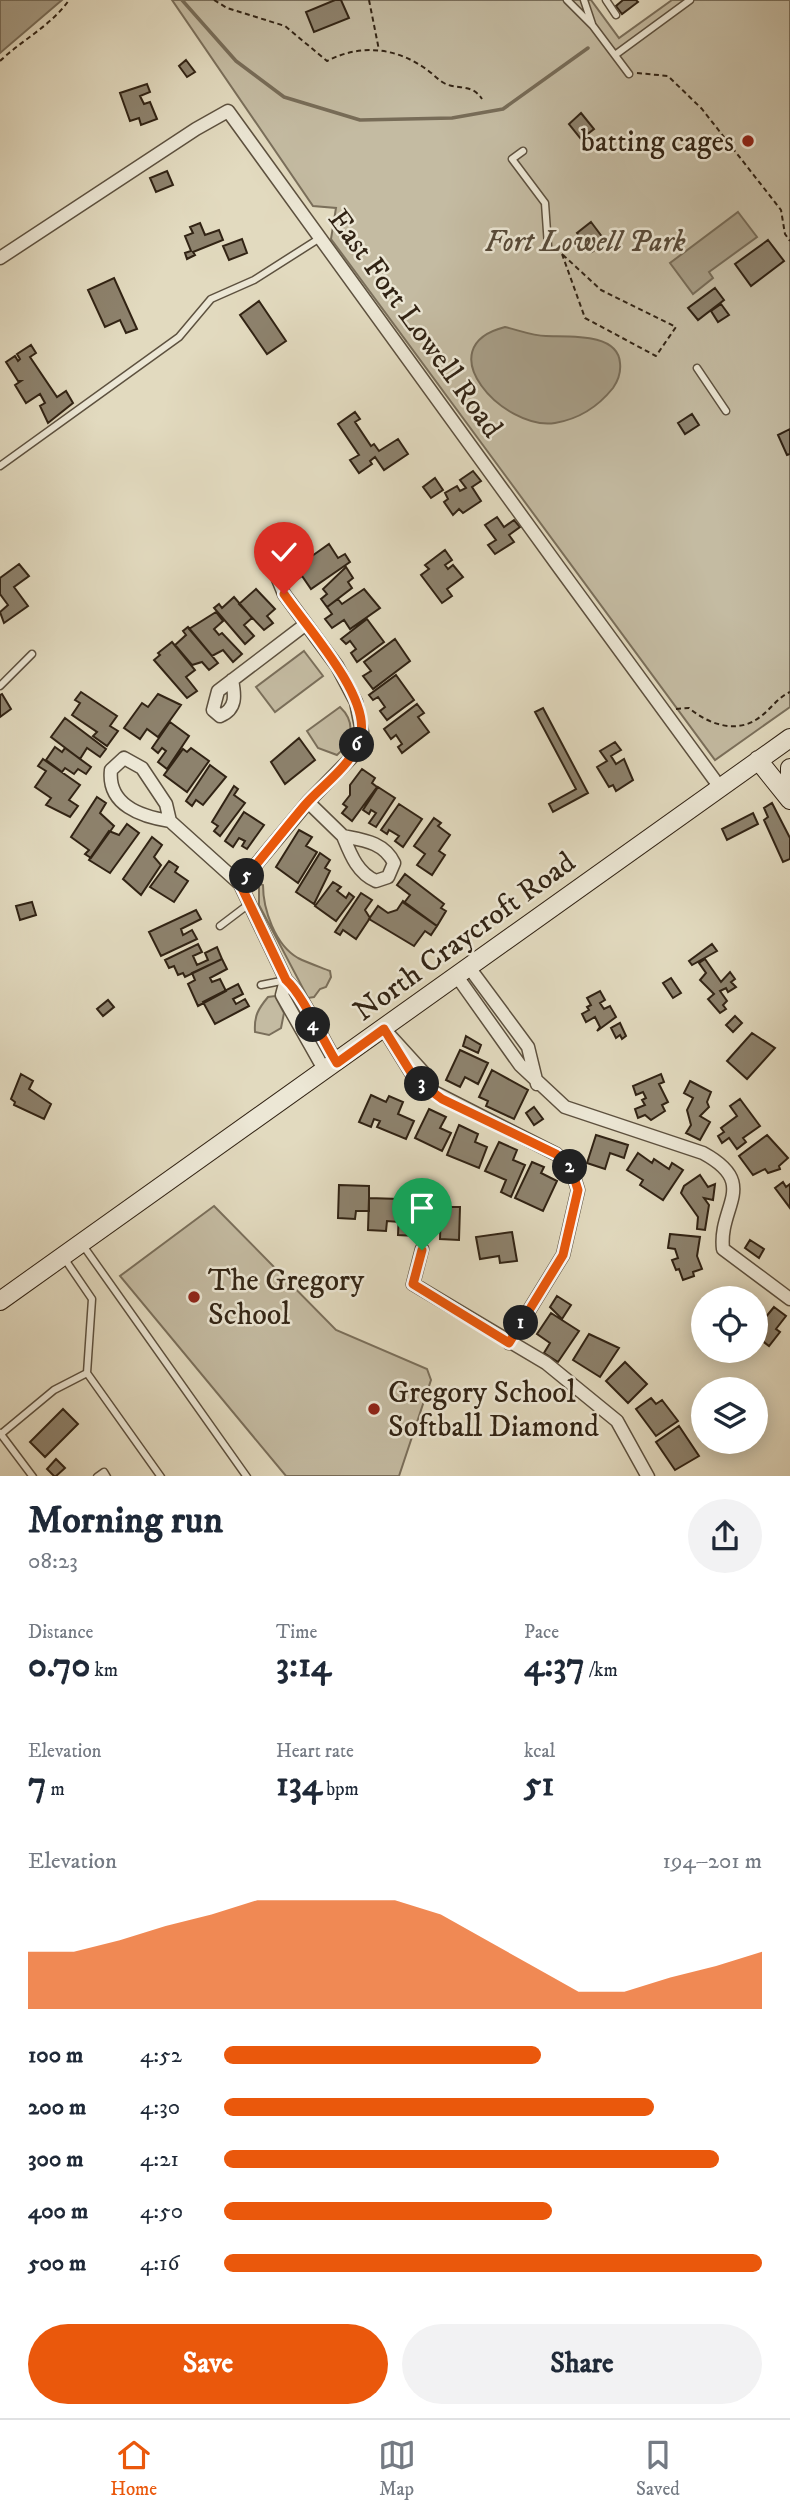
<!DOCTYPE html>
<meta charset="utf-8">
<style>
body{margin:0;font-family:"IM FELL DW Pica",serif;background:#f2f2f3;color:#1f2937;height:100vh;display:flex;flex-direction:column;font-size:26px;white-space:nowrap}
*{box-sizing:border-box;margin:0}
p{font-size:23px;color:#747a83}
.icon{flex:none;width:38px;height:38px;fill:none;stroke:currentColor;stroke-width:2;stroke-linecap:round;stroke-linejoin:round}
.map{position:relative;height:1476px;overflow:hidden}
.drawer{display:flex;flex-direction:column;background:#fff;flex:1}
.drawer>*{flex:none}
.controls{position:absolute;left:691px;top:1286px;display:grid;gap:14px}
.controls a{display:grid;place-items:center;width:77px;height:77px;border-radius:50%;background:#fff;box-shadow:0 4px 18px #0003;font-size:35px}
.pin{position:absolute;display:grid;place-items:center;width:60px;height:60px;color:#fff;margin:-72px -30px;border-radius:50% 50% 50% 0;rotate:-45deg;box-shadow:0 0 7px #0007}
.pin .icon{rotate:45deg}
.km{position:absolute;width:35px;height:35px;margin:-18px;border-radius:50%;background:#222;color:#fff;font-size:19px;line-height:35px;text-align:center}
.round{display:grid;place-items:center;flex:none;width:74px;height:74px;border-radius:37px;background:#f2f2f3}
.summary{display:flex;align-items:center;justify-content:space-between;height:119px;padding:0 28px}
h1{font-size:38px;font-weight:700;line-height:52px}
.figures{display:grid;grid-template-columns:repeat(3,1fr);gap:10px;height:119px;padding:7px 28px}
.figures div{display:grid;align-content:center}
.figures b{font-size:35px;font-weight:700}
.figures small{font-size:19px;font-weight:400}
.figures p{font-size:19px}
.chart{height:196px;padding:14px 28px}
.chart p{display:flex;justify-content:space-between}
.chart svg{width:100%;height:126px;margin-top:7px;fill:#ea580c;opacity:.7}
.cta{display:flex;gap:14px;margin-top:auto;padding:14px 28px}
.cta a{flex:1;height:80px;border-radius:42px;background:#ea580c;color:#fff;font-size:28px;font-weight:700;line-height:80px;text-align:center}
.cta a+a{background:#f2f2f3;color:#1f2937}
ul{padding:0 28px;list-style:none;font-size:23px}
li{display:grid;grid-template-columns:112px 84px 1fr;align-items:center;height:52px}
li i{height:18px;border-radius:9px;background:#ea580c}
.dock{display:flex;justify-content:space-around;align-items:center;height:98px;border-top:2px solid #e0e1e3;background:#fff;font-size:19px;color:#747a83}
.dock a{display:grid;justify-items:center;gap:4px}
.dock .current{color:#ea580c}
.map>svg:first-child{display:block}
.green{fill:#c4bba2;stroke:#7a6f5b;stroke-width:2}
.water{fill:#a69c85;stroke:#776c58;stroke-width:2}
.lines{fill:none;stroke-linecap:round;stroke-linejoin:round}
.stream{stroke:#776c58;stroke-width:3.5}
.building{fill:#8d826d;stroke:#312314;stroke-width:2}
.lane-casing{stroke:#5d513f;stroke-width:9}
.street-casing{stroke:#5d513f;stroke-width:15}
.secondary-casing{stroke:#312314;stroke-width:20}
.path{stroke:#312314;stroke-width:2;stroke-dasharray:5 3.5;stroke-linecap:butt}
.lane{stroke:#ece7d5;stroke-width:6}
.street{stroke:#ece7d5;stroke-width:12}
.secondary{stroke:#ece7d5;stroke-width:18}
.route-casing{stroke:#fff;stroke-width:14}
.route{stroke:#ea580c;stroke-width:9}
.poi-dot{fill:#8f2418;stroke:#ece7d5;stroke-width:2.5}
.labels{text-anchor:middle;stroke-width:5;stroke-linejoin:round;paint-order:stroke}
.poi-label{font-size:30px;fill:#312314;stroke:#ece7d5;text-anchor:start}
.park-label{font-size:30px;font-style:italic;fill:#564938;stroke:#ece7d5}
.street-label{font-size:30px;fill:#312314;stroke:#ece7d5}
</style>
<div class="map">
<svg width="790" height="1477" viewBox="0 0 790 1477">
<rect width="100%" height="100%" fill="#e2dabf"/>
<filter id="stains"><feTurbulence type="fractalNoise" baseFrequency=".00286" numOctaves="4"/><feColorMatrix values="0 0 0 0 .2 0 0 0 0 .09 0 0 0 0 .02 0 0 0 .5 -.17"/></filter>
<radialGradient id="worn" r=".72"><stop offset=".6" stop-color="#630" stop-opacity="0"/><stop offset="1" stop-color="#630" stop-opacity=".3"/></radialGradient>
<path class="green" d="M 172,0 L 591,0 L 619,38 L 672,0 L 790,0 L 790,707 L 715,760 L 331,239 L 336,208 L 313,206 Z
M 304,651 L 323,676 L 275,712 L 256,687 Z
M 340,707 C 356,722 353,742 337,755 L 318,748 L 307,731 Z
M 259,883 L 263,885 C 263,909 275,945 298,958 C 308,963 320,967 330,971 L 331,977 L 326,987 L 320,989 L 314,997 L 308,998 L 259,905 Z
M 275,996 L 284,1013 L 281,1028 L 269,1035 L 255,1032 C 254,1016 258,1009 268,997 Z
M 214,1206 L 336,1330 L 427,1369 L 431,1380 L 399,1476 L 286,1476 L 120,1276 Z"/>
<path class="water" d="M 0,0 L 62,0 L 0,53 Z
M 738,212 L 757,237 L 709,272 L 713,278 L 693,294 L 670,263 Z
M 505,327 C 518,330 533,336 546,336 C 567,337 618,332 620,363 C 621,372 618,381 613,388 C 597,408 579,419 555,423 C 504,431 426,347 505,327 Z"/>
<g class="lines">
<path class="stream" d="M 182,0 L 236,61 L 284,97 L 360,120 L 452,118 L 503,109 L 588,48"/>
</g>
<path class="building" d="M 335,0 L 341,0 L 349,18 L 314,32 L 306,12 Z
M 623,0 L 636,0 L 638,2 L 622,14 L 616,6 Z
M 186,60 L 195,72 L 187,77 L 179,66 Z
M 147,84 L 150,92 L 140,96 L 144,104 L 150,102 L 157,119 L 141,125 L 139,118 L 130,121 L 120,93 Z
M 581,113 L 594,129 L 581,139 L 569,124 Z
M 167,171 L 173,185 L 156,192 L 150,178 Z
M 591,222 L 606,242 L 592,252 L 577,233 Z
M 200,223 L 205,235 L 219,230 L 223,240 L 193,252 L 195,255 L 187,259 L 185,253 L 191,251 L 185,236 L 193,233 L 190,227 Z
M 242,239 L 247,253 L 229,260 L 223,246 Z
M 768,240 L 784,261 L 751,286 L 735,264 Z
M 114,278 L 137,329 L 126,333 L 120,320 L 105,327 L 88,290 Z
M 715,288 L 724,300 L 698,320 L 688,308 Z
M 259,301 L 286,341 L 267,354 L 240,315 Z
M 721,304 L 729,315 L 718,322 L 711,311 Z
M 31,345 L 36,353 L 30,357 L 57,397 L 66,391 L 73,403 L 48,423 L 40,406 L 45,403 L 40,394 L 26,403 L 15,385 L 21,381 L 18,381 L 6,362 L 15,356 L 18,361 L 20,359 L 17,354 Z
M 355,412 L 360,419 L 355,422 L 371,446 L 374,444 L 379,451 L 398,439 L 408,454 L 384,470 L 375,457 L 370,461 L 372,464 L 359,473 L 350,460 L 359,455 L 338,424 Z
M 692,414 L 699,425 L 685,434 L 678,423 Z
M 790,429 L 790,454 L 787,455 L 778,435 Z
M 473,471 L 481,481 L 472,487 L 481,501 L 463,513 L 459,509 L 453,515 L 444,502 L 448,499 L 445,493 L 457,486 L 460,491 L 466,488 L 460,480 Z
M 435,478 L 443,490 L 431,498 L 423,487 Z
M 497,517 L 504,527 L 514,520 L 520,527 L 509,535 L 514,542 L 495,554 L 488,545 L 496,540 L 485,525 Z
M 329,544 L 338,558 L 345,554 L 350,562 L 311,589 L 302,576 L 292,583 L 279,565 L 305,547 L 312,556 Z
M 445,550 L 452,560 L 445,565 L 448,569 L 453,565 L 463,577 L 447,589 L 452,596 L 442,603 L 421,575 L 429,569 L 425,565 Z
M 19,564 L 29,576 L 14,587 L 28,606 L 4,623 L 0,612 L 8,605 L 0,594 L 0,578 Z
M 346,567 L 353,578 L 348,582 L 352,588 L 327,607 L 321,599 L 327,594 L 323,589 Z
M 256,589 L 275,609 L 267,616 L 273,623 L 264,630 L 239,604 Z
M 364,589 L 380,608 L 350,629 L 344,620 L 332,628 L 325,619 L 332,614 L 327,607 L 338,599 L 342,604 Z
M 234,597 L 252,618 L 244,625 L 254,636 L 245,644 L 214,608 L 219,604 L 222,608 Z
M 216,612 L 223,621 L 214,629 L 219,635 L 222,633 L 242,654 L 233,662 L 223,650 L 212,656 L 189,629 Z
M 367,619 L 384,642 L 357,662 L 351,653 L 356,649 L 350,641 L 346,644 L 341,639 Z
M 188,627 L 218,663 L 209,670 L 202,662 L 192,665 L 175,645 L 186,635 L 183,631 Z
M 395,639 L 410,661 L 373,689 L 363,676 L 371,671 L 364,662 Z
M 172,642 L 195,670 L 186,677 L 197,691 L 187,698 L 154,660 L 160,655 L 158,653 Z
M 396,675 L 414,700 L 387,720 L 380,711 L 385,707 L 378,697 L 373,700 L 369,695 Z
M 81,692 L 117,716 L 110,726 L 118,731 L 107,746 L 93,736 L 97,732 L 72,715 L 80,703 L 75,700 Z
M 2,694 L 11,709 L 0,717 L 0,695 Z
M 158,694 L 181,705 L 158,737 L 147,729 L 140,739 L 124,728 L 142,703 L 148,707 Z
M 417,704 L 424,713 L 418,717 L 429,732 L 402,753 L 398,747 L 402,744 L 396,735 L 391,739 L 384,729 Z
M 543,708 L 588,793 L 553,812 L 549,804 L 576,789 L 535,712 Z
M 65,718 L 106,749 L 100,757 L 87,748 L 80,759 L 51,737 Z
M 170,722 L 189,736 L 167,769 L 158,762 L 166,751 L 162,748 L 158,753 L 152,748 Z
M 299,738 L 315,760 L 285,784 L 271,762 Z
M 615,742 L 621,750 L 611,756 L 616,764 L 624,759 L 633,780 L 616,791 L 613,785 L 609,787 L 597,767 L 607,761 L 600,751 Z
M 55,747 L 62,752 L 65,748 L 91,767 L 86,774 L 78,769 L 74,774 L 65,768 L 62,772 L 46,760 Z
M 191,748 L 209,761 L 187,792 L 164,775 L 183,749 L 187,752 Z
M 43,759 L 80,785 L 69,800 L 78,806 L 70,817 L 46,805 L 51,798 L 35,787 L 46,771 L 38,766 Z
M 210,765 L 226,777 L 203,805 L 196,800 L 192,806 L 186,801 Z
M 362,769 L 375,778 L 372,783 L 377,787 L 352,821 L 342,813 L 347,807 L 343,804 L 350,795 L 350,785 Z
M 234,786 L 238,789 L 234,795 L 245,803 L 220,836 L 214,831 L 218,826 L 212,822 Z
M 378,787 L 395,798 L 376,827 L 369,823 L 376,813 L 371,810 L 369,814 L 363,810 Z
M 97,797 L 106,803 L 100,813 L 114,826 L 91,858 L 85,854 L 89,850 L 71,837 Z
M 772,803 L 790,838 L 790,859 L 783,862 L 764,820 L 768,817 L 764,808 Z
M 399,804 L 422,819 L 403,847 L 395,841 L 399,836 L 389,830 L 387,834 L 381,830 Z
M 244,812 L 264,825 L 247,849 L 242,846 L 245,841 L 239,838 L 233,847 L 225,841 Z
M 753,813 L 758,824 L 727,840 L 722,829 Z
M 434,818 L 441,823 L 438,826 L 450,835 L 439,851 L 445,855 L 432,875 L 417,865 L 425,854 L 414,846 Z
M 127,824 L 139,833 L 110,873 L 89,860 L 109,831 L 119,835 Z
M 299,830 L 312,837 L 306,846 L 317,852 L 298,883 L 276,867 Z
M 152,837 L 162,845 L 154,857 L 161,865 L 141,895 L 123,879 Z
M 320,853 L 330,860 L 325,868 L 330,871 L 314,904 L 296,892 Z
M 169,861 L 178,867 L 175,872 L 188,881 L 174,902 L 150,887 Z
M 405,874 L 444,904 L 441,908 L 446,911 L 437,926 L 404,903 L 410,895 L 397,885 Z
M 333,882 L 341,887 L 337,891 L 346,898 L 349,893 L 354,897 L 336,921 L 315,906 Z
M 361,893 L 372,900 L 365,910 L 370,918 L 356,939 L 343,930 L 340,935 L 335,932 Z
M 403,901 L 437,926 L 431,935 L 425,931 L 414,946 L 369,919 L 378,906 L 388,913 L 397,910 Z
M 32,902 L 36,915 L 20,920 L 16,906 Z
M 196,910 L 201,919 L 181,929 L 183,935 L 192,930 L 197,939 L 161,956 L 149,932 Z
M 198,944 L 202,952 L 193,956 L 197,965 L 208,960 L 205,953 L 217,947 L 222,959 L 185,977 L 183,973 L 178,975 L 174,966 L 169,968 L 165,960 Z
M 712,944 L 717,951 L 692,965 L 689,961 Z
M 222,959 L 227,969 L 210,978 L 212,982 L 220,979 L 226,991 L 198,1006 L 188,984 L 195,980 L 192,973 Z
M 705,959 L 721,982 L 730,972 L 735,979 L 731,982 L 736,987 L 728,992 L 726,988 L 720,991 L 727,1001 L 723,1005 L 726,1009 L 720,1013 L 708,999 L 714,994 L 700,980 L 706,973 L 699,963 Z
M 671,978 L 681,993 L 673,998 L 663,983 Z
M 238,984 L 243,994 L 233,999 L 236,1004 L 245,999 L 249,1006 L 215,1024 L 203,1002 Z
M 600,991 L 605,1000 L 600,1003 L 604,1009 L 610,1006 L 616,1017 L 597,1031 L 600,1027 L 595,1017 L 586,1022 L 582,1014 L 589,1010 L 587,1007 L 591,1005 L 587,998 Z
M 108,1000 L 114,1007 L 103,1016 L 97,1009 Z
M 735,1016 L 742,1023 L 733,1032 L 726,1025 Z
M 620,1023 L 626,1036 L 622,1039 L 620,1035 L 616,1038 L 611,1028 Z
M 752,1033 L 775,1048 L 747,1079 L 727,1061 Z
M 466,1036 L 481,1045 L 478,1053 L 463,1046 Z
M 460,1050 L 488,1063 L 478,1084 L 465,1077 L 460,1087 L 446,1080 Z
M 492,1070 L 528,1090 L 514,1119 L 486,1106 L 488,1101 L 479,1097 Z
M 21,1074 L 33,1081 L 29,1089 L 51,1104 L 44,1119 L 14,1105 L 15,1102 L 11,1099 Z
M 661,1074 L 664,1082 L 659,1084 L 668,1102 L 662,1105 L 665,1111 L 651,1120 L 645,1115 L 638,1118 L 635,1109 L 645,1105 L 642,1100 L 646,1098 L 643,1092 L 636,1095 L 633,1086 Z
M 690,1081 L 711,1092 L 707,1102 L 709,1107 L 700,1116 L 710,1122 L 700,1140 L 686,1133 L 691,1125 L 687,1110 L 693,1098 L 684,1093 Z
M 371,1095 L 386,1102 L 389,1096 L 403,1102 L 398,1114 L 414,1121 L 406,1139 L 377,1127 L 380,1121 L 374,1119 L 371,1127 L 359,1122 Z
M 740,1099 L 760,1126 L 743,1138 L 746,1142 L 737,1149 L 729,1138 L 722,1143 L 718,1136 L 724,1132 L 721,1128 L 737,1116 L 730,1106 Z
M 534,1107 L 543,1119 L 534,1125 L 526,1113 Z
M 429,1109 L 446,1117 L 440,1128 L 451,1133 L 442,1151 L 415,1138 Z
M 459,1125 L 478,1134 L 475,1142 L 487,1147 L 479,1168 L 447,1155 Z
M 596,1135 L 628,1145 L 624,1158 L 610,1153 L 605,1169 L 587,1163 Z
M 767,1135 L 788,1158 L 779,1166 L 780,1169 L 768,1173 L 765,1169 L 753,1175 L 739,1156 Z
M 499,1142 L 517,1150 L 513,1160 L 525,1165 L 511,1197 L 501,1192 L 506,1180 L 485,1171 Z
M 638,1153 L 652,1163 L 654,1159 L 669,1169 L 672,1163 L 683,1170 L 663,1200 L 640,1185 L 643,1180 L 627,1170 Z
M 532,1162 L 544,1167 L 541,1173 L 557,1181 L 543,1211 L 515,1198 Z
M 700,1175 L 708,1187 L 715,1184 L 713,1200 L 704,1198 L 709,1205 L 705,1230 L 697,1229 L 698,1217 L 681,1193 L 684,1186 Z
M 783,1182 L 786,1187 L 790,1184 L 790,1208 L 775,1188 Z
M 339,1185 L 369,1186 L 369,1211 L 356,1211 L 355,1219 L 338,1218 Z
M 369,1198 L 399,1199 L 399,1222 L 387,1221 L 386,1231 L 368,1230 Z
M 416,1201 L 431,1201 L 431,1226 L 416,1226 L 416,1236 L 398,1235 L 399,1209 L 416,1210 Z
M 441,1207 L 460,1207 L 459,1240 L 440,1239 Z
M 512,1232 L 517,1261 L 500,1263 L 499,1256 L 480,1259 L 476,1237 Z
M 670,1234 L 700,1237 L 697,1256 L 702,1269 L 693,1272 L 694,1276 L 683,1280 L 679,1269 L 676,1270 L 672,1260 L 678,1258 L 675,1249 L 668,1248 Z
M 750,1240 L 764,1249 L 759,1258 L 745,1248 Z
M 557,1296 L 571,1305 L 562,1319 L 550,1307 Z
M 774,1307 L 786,1316 L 776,1329 L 780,1332 L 769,1346 L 756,1336 L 756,1311 L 765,1318 Z
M 551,1313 L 579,1331 L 558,1362 L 544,1353 L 550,1343 L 537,1334 Z
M 589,1334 L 619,1348 L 600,1377 L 573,1360 Z
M 625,1362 L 647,1384 L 628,1403 L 606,1381 Z
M 651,1398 L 656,1404 L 662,1400 L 678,1421 L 656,1436 L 636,1409 Z
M 63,1409 L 78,1424 L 45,1457 L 30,1442 Z
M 679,1426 L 699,1456 L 675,1470 L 656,1442 Z
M 56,1459 L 65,1468 L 55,1477 L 47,1469 Z"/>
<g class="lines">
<g class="lane-casing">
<path id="lane" d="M 567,0 L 593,26 L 629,74
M 584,0 L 592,24
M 606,0 L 616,15
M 615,55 L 690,0
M 523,151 L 512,159 L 545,203 L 548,246
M 697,368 L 726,411
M 0,466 L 179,337 L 211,299 L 254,280 L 320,238
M 0,686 L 32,654
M 220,926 L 249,904
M 261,985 L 286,980
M 82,1244 L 247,1477
M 64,1258 L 92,1299 L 87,1373 L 161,1477
M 0,1433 L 33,1477
M 1,1434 L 54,1390 L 87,1373
M 97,1477 L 104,1472 L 107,1477"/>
</g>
<g class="street-casing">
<path id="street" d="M 0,258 L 196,129 L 228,111 C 392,337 554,562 719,786
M 232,680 C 235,695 237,709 220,716 L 213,710 L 218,691 L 306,624
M 308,802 L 343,836
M 170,821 C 142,817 107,805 111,770 L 124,758 L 142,768 L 166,804 L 170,821 L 240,884 L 286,980
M 343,836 C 363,840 384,842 394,863 L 388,877 L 376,881 C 357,873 350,853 343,836 Z
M 240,884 L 308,802 L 352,757 L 362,732 L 356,702 L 337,666 L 284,594 L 273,567
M 468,966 L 528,1047 L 537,1084
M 456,975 L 520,1065 L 565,1107 L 703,1153 C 760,1184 718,1206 723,1249 L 790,1299
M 384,1029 L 424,1073 L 430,1090 L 415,1079 Z
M 325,1071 L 282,995 L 286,980 C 303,995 323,1041 337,1063
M 430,1090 L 556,1154 L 571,1168 L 578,1190 L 563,1255 L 509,1343
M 422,1249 L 413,1284 L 546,1363 L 617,1421 L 648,1477"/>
</g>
<g class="secondary-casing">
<path id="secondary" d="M 758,760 L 790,800
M 790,768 L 790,785
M 0,1301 L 790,738"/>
</g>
<path class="path" d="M 214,0 L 227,8 L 285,26 L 327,61 C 360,44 395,47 426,69 C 432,73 437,79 444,83 C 456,90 472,83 482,99
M 369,0 L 379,50
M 0,61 C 22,40 52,25 69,0
M 637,73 L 668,76 L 702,109 L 781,210 L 785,234 L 790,241
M 555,249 L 562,254 L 585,318 L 656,356 L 676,327 L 601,290 L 562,254
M 676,709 L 689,708 C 708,724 737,735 760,717 C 771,709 777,698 790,692"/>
<use href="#lane" class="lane"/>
<use href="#street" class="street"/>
<use href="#secondary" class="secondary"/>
</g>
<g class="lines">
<g class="route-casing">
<path id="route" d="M 284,594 C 306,626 368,694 361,733 C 356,763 324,783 305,805 C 283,831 262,858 240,884 L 286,980 C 303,995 323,1041 337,1063 L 384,1029 L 415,1079 L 442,1099 L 556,1154 L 571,1168 L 578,1190 L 563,1255 L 509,1343 L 413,1284 L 422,1250"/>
</g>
<use href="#route" class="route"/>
</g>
<g class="poi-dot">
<circle cx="748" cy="141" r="7"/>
<circle cx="194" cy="1297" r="7"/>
<circle cx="374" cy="1409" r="7"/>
</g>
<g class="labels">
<g class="poi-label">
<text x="734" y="151" text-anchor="end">batting cages</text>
<text x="208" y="1290">The Gregory<tspan x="208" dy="34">School</tspan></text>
<text x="388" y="1402">Gregory School<tspan x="388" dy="34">Softball Diamond</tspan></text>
</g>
<g class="park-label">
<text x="585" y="251">Fort Lowell Park</text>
</g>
<g class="street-label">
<text transform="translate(416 323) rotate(54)" y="10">East Fort Lowell Road</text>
<text transform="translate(464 936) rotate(-36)" y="10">North Craycroft Road</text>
</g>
</g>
<rect width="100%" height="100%" filter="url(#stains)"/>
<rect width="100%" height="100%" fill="url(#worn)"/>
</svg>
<div class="controls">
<a><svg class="icon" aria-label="locate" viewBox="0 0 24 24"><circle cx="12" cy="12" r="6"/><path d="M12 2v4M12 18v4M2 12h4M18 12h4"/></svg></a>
<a><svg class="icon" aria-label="layers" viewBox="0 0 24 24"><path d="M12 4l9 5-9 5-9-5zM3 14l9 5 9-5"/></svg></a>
</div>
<div class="pin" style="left:422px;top:1250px;background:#1e9e55"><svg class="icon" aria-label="arrive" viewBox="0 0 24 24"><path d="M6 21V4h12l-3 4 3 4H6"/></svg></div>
<div class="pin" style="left:284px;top:594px;background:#d93025"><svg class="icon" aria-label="check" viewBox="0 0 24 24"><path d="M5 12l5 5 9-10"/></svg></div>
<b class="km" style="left:521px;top:1323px">1</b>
<b class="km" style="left:570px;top:1167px">2</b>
<b class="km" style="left:422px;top:1084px">3</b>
<b class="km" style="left:313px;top:1025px">4</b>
<b class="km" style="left:247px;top:876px">5</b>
<b class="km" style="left:357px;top:745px">6</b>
</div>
<section class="drawer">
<div class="summary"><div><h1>Morning run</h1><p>08:23</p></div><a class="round"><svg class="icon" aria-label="share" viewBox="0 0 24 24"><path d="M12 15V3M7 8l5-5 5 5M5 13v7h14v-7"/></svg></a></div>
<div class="figures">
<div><p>Distance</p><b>0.70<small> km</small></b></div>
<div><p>Time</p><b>3:14</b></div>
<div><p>Pace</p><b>4:37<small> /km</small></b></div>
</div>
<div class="figures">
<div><p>Elevation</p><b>7<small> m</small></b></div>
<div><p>Heart rate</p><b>134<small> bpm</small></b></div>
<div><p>kcal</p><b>51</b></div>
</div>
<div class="chart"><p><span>Elevation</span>194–201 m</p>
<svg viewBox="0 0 160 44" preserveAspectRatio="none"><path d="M0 44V24L10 24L20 20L30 15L40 11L50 6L60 6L70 6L80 6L90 11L100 20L110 29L120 38L130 38L140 33L150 29L160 24V44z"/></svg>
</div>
<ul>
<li><b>100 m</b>4:52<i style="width:59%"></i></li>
<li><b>200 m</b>4:30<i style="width:80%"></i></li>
<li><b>300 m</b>4:21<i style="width:92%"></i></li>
<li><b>400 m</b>4:50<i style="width:61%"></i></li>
<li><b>500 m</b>4:16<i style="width:100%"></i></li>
</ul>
<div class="cta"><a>Save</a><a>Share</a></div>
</section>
<nav class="dock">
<a class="current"><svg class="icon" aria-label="home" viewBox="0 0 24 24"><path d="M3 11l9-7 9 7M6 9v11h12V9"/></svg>Home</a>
<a><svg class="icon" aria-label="map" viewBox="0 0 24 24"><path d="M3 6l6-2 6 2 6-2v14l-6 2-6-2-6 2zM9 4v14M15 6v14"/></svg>Map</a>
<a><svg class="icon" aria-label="saved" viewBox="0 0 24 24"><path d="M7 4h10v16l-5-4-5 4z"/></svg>Saved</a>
</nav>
